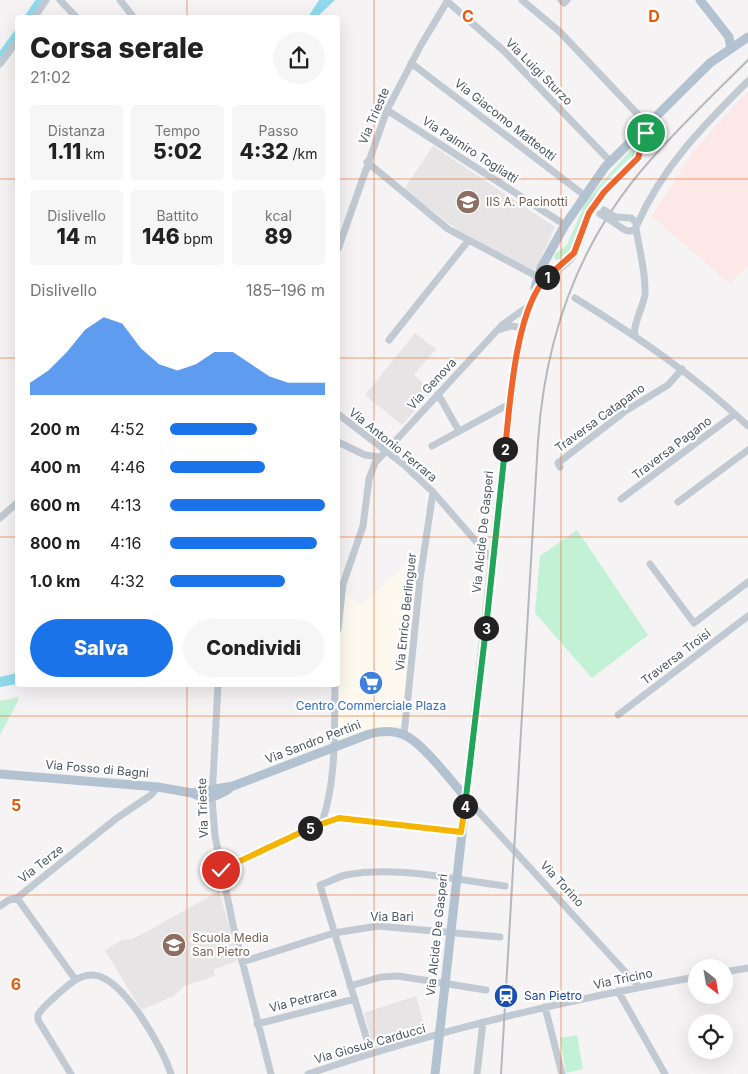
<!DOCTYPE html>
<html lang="it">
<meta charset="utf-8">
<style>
body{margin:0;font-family:Inter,sans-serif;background:#f6f6f6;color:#222;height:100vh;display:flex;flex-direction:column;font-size:19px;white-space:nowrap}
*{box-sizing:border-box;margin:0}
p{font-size:16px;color:#767676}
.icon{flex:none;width:28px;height:28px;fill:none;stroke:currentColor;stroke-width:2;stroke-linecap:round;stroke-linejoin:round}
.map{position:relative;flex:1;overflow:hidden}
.side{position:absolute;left:15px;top:15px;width:325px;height:672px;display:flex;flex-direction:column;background:#fff;border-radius:5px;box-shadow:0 5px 20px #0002}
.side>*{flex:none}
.needle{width:32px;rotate:149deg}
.fabs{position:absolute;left:688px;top:959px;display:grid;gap:10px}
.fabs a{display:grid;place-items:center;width:45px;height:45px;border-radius:50%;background:#fff;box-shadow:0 5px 20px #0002;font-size:25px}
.pin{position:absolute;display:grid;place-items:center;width:42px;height:42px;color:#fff;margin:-21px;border:2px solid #fff;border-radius:50%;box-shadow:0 1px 5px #0007}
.km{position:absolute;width:25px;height:25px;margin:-12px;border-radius:50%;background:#222;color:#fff;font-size:14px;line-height:25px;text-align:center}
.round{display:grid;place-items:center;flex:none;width:52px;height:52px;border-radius:26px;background:#f6f6f6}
.head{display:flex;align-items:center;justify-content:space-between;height:85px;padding:0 15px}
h1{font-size:28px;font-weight:800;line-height:38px}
.metrics{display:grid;grid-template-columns:repeat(3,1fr);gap:8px;height:85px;padding:5px 15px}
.metrics div{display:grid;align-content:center;border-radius:5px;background:#f6f6f6;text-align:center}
.metrics b{font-size:21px;font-weight:800}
.metrics small{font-size:14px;font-weight:400}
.metrics p{font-size:14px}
.chart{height:140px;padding:10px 15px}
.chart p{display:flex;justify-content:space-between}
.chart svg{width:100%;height:90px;margin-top:5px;fill:#1a73e8;opacity:.7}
.cta{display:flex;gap:10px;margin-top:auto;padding:10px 15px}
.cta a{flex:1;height:58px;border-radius:30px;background:#1a73e8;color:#fff;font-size:20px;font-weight:800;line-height:58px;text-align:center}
.cta a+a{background:#f6f6f6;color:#222}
ul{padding:0 15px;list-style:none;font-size:16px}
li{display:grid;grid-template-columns:80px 60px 1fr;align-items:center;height:38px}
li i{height:12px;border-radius:6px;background:#1a73e8}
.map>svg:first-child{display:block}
.commercial{fill:#fdf9ef}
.education{fill:#e6e4e5}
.medical{fill:#fce8e6}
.green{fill:#c3f1d5}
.water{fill:#90daee}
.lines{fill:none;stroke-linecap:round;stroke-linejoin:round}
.canal{stroke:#90daee;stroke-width:6}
.minor{stroke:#c1cad2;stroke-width:7}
.major{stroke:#b3c2d1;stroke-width:9}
.rail{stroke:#b5b8bd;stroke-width:2}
.minor-bridge{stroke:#c1cad2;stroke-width:7}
.split-1-casing{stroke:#fff;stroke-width:10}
.split-2-casing{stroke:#fff;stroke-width:10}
.split-3-casing{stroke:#fff;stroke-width:10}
.split-4-casing{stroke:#fff;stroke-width:10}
.split-5-casing{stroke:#fff;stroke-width:10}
.split-6-casing{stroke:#fff;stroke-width:10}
.split-1{stroke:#f0652b;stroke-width:6}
.split-2{stroke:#f0652b;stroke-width:6}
.split-3{stroke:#22a559;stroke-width:6}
.split-4{stroke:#22a559;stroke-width:6}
.split-5{stroke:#f5b400;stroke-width:6}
.split-6{stroke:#f5b400;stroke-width:6}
.grid{fill:none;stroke:#e8590c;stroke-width:1;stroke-opacity:0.55}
.labels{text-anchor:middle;stroke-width:4.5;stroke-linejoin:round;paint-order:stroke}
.street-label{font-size:12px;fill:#4a5661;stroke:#fff}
.education-label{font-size:12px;fill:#785e54;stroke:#fff;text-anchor:start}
.shop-label{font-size:12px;fill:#366cbe;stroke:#fff}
.transit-label{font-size:12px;fill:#164399;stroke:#fff;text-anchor:start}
.grid-label{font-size:16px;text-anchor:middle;font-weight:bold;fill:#e8590c;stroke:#fff;stroke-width:4.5;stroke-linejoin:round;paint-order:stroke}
</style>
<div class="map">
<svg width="748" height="1074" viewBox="0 0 748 1074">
<rect width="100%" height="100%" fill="#f5f3f3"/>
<path class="commercial" d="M 421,551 L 401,724 L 395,727 L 377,729 L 343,740 L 340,739 L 338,724 L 339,645 L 344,592 L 361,605 Z"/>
<path class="education" d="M 433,146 L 555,227 L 536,269 L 533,271 L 459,231 L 404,189 Z
M 415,333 L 436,349 L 414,375 L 432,391 L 402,425 L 365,395 Z
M 219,891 L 239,960 L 214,970 L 215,976 L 184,986 L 174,996 L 141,1010 L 105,950 L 122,940 L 132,939 L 148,931 Z
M 416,996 L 427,1033 L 374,1049 L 364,1013 Z"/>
<path class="medical" d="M 748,91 L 748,266 L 730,284 L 652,216 L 693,152 Z"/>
<path class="green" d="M 636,144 L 638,147 L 636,152 C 617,171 594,189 583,215 C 578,228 573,258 557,260 L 554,258 L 555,254 L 567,245 L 586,201 Z
M 577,530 L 648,635 L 592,678 L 535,613 L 540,556 Z
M 19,697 L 18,701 L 0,735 L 0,701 Z
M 577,1035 L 583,1069 L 566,1073 L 560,1038 Z"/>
<path class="water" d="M 319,0 L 335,0 L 317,17 L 308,17 Z
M 17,673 L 17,684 L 0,687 L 0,677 Z"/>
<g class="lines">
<path class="canal" d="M 27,18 L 39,0
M 0,56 L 18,31"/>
<path class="minor" d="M 60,0 L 77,18
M 120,0 L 134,18
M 522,0 L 560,32 L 647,124
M 561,0 L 564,3 L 567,0
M 447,1 L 505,52 L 610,161
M 34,18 L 46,0
M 411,63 L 584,195
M 0,64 L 18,40
M 387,110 L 565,225
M 367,162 L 448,229 L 538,277
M 612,221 C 620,226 628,236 636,228 L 636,222 L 631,218 L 615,217
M 637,225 C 662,167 704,125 748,81
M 338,249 L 387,110 L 421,45 L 448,0
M 575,298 C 638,337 694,375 748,426
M 498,330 L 511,326 L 524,328
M 635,335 C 632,326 644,305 645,294 C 646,272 639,249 636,228
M 389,340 L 468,241
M 438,394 L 459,431
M 338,414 L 403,464 L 433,492 L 493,561
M 338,442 L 365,455 L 380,457
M 432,446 L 511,403
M 560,467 L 558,463 L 627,410 L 668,385 L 682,369
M 621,499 L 735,414
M 678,502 L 748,450
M 0,518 L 18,502
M 650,564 L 694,623 L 748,582
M 338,629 L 343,584 L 363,526 L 369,479 L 375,463 L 502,325 L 530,305
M 218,685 L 212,798 L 215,836 L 233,925 L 271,1074
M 618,715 L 748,616
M 404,735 L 420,579 L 433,492
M 466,798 L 639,987
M 322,822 C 337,779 334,730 335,685
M 221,870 L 322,822 L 339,818 L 461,832
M 0,906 L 9,900 L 17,898
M 242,962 L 334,933 L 378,926 L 500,937
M 724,972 L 748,968
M 75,979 L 17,898 L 117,818 L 151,795 L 158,787
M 350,986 L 381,977 L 398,976 L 486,990
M 618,991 L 665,1074
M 545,1007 L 562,1074
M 257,1024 L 355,999
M 371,1053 L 320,885 C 329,882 337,877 346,875 C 395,865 455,880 505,886
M 71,1074 L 38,1020 L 38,1015 C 43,1006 52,1000 59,993 C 69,985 78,975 92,975 C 122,975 163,1048 171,1074
M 308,1074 C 434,1031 565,1000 696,977
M 477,1074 L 483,1022"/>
<path class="major" d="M 700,0 L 729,37 L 730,44
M 535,288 L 541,268 L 565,225 L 605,167 L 710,63 L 748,37
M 0,774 L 158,787 L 192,793 L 233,786 L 369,734 C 380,731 393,730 404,735 C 422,742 452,782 466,798
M 192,793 C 207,801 216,797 229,789
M 435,1074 L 507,431 C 513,386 515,334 535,293 C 543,276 561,270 572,256 C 582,242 582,224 590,210 C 612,173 641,174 647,124"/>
<path class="rail" d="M 501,1074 L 538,441 C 545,338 579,242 647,164 C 679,127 714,94 748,60"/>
<path class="minor-bridge" d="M 604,210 L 615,217
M 600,214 L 612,221"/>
</g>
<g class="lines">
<g class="split-1-casing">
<path id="split-1" d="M 547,277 L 574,253 L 589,213 L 604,192 L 638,158 L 646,133"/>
</g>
<g class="split-2-casing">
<path id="split-2" d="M 505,449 C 510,405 515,309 547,277"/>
</g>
<g class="split-3-casing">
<path id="split-3" d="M 486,628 L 505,449"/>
</g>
<g class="split-4-casing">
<path id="split-4" d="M 465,806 L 486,628"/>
</g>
<g class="split-5-casing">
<path id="split-5" d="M 310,828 L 339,818 L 461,832 L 465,806"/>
</g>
<g class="split-6-casing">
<path id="split-6" d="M 221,870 L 310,828"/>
</g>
<use href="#split-1" class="split-1"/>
<use href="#split-2" class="split-2"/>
<use href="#split-3" class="split-3"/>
<use href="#split-4" class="split-4"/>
<use href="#split-5" class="split-5"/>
<use href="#split-6" class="split-6"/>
</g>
<path class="grid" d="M 187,0 L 187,18M 374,0 L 374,1074M 561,0 L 561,1074M 0,179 L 18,179M 338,179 L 748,179M 0,358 L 18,358M 338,358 L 748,358M 0,537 L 18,537M 338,537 L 748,537M 187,685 L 187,1074M 0,716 L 748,716M 0,895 L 748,895"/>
<defs>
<g id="school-disc" transform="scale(1.25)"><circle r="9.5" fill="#8d6e63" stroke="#fff"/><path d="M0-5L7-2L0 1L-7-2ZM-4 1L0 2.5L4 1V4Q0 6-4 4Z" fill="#fff"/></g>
<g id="supermarket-disc" transform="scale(1.25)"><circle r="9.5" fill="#3f7fe0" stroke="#fff"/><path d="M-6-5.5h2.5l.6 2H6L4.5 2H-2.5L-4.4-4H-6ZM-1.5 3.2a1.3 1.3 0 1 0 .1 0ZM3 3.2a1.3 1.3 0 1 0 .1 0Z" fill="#fff"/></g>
<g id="station-disc" transform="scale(1.25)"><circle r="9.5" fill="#1a4fb4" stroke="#fff"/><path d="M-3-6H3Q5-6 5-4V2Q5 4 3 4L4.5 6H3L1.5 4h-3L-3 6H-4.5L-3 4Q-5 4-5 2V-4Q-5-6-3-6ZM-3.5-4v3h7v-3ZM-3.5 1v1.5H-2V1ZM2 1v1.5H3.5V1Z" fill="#fff"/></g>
</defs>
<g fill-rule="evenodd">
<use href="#school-disc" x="468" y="202"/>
<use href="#supermarket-disc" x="371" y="683"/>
<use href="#school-disc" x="174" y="945"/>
<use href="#station-disc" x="506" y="996"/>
</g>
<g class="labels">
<g class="street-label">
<text transform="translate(539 72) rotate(45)" y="4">Via Luigi Sturzo</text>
<text transform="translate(374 116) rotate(-67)" y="4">Via Trieste</text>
<text transform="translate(505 120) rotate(38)" y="4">Via Giacomo Matteotti</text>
<text transform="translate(470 150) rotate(33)" y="4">Via Palmiro Togliatti</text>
<text transform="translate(432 384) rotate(-47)" y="4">Via Genova</text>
<text transform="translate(600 418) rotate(-36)" y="4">Traversa Catapano</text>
<text transform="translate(393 445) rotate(39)" y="4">Via Antonio Ferrara</text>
<text transform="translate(672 448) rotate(-37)" y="4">Traversa Pagano</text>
<text transform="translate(483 532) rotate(-84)" y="4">Via Alcide De Gasperi</text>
<text transform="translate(406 612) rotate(-84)" y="4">Via Enrico Berlinguer</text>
<text transform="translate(676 657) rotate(-37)" y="4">Traversa Troisi</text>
<text transform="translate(313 742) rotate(-21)" y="4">Via Sandro Pertini</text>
<text transform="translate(97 769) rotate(5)" y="4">Via Fosso di Bagni</text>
<text transform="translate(203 808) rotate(-92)" y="4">Via Trieste</text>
<text transform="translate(41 864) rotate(-38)" y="4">Via Terze</text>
<text transform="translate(562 884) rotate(47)" y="4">Via Torino</text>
<text x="392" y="921">Via Bari</text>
<text transform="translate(437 935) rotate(-84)" y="4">Via Alcide De Gasperi</text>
<text transform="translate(623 979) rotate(-12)" y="4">Via Tricino</text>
<text transform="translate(303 1000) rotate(-14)" y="4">Via Petrarca</text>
<text transform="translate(370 1044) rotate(-16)" y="4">Via Giosuè Carducci</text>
</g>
<g class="education-label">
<text x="486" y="206">IIS A. Pacinotti</text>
<text x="192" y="942">Scuola Media<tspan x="192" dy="14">San Pietro</tspan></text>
</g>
<g class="shop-label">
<text x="371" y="710">Centro Commerciale Plaza</text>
</g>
<g class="transit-label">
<text x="524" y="1000">San Pietro</text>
</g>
</g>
<g class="grid-label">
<text x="468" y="22">C</text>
<text x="654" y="22">D</text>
<text x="16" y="811">5</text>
<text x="16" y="990">6</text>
</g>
</svg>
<div class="fabs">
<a><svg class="needle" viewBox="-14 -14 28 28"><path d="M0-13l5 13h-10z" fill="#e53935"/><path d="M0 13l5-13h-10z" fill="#767676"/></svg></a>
<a><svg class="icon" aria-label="locate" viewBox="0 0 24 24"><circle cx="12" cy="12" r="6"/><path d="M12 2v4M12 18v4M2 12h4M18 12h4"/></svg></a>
</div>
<div class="pin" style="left:646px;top:133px;background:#1e9e55"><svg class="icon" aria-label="arrive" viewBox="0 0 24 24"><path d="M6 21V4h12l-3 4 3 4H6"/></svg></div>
<div class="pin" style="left:221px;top:870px;background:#d93025"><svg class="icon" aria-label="check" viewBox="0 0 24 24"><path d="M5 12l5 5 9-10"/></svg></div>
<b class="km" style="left:547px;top:277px">1</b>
<b class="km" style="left:505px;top:449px">2</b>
<b class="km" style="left:486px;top:628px">3</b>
<b class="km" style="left:465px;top:806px">4</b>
<b class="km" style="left:310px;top:828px">5</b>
<section class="side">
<div class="head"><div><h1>Corsa serale</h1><p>21:02</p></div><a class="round"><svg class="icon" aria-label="share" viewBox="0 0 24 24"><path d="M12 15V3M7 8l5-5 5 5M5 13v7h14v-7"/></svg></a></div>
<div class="metrics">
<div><p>Distanza</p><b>1.11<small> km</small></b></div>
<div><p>Tempo</p><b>5:02</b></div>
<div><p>Passo</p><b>4:32<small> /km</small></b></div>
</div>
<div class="metrics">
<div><p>Dislivello</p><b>14<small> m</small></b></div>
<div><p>Battito</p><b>146<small> bpm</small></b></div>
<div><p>kcal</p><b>89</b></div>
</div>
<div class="chart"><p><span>Dislivello</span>185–196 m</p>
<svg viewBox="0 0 160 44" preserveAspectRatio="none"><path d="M0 44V38L10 32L20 23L30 12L40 6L50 9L60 21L70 29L80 32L90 29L100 23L110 23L120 29L130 35L140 38L150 38L160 38V44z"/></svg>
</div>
<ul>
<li><b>200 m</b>4:52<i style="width:56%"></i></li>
<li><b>400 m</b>4:46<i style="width:61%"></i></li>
<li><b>600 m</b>4:13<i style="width:100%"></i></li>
<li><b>800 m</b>4:16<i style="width:95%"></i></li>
<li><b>1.0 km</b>4:32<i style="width:74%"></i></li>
</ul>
<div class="cta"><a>Salva</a><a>Condividi</a></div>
</section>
</div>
